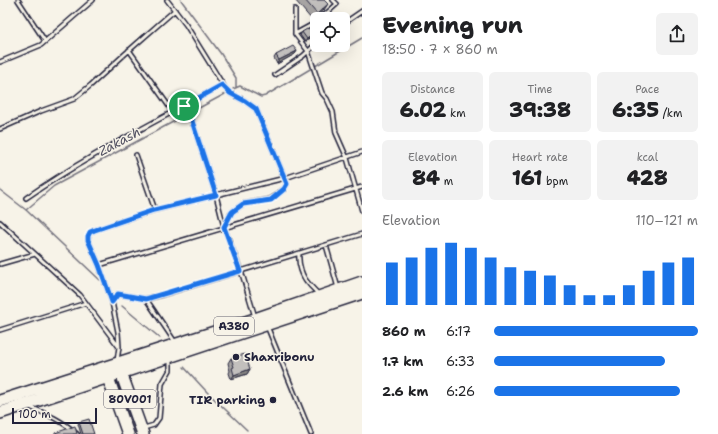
<!DOCTYPE html>
<meta charset="utf-8">
<style>
body{margin:0;font-family:"Shantell Sans",sans-serif;background:#f2f2f2;color:#202124;height:100vh;display:flex;flex-direction:column;font-size:15px;white-space:nowrap}
*{box-sizing:border-box;margin:0}
p{font-size:13px;color:#757577}
.icon{flex:none;width:22px;height:22px;fill:none;stroke:currentColor;stroke-width:2;stroke-linecap:round;stroke-linejoin:round}
.map{position:relative;flex:1;overflow:hidden}
.details{display:flex;flex-direction:column;background:#fff;width:356px}
.details>*{flex:none}
.fabs{position:absolute;left:310px;top:12px;display:grid;gap:8px}
.fabs a{display:grid;place-items:center;width:40px;height:40px;border-radius:6px;background:#fff;box-shadow:0 4px 16px #0002;font-size:20px}
.scale{position:absolute;left:12px;bottom:10px;width:85px;box-sizing:border-box;padding-left:4px;border:2px solid #22223b;border-top:0;font-size:11px;line-height:14px;white-space:nowrap;color:#22223b;-webkit-text-stroke:3px #f7f3e8;paint-order:stroke}
.pin{position:absolute;display:grid;place-items:center;width:34px;height:34px;color:#fff;margin:-17px;border:2px solid #fff;border-radius:50%;box-shadow:0 1px 4px #0007}
.round{display:grid;place-items:center;flex:none;width:42px;height:42px;border-radius:6px;background:#f2f2f2}
.summary{display:flex;align-items:center;justify-content:space-between;height:68px;padding:0 20px}
h1{font-size:22px;font-weight:800;line-height:30px}
.stats{display:grid;grid-template-columns:repeat(3,1fr);gap:6px;height:68px;padding:4px 20px}
.stats div{display:grid;align-content:center;border-radius:6px;background:#f2f2f2;text-align:center}
.stats b{font-size:20px;font-weight:800}
.stats small{font-size:11px;font-weight:400}
.stats p{font-size:11px}
.chart{height:112px;padding:8px 20px}
.chart p{display:flex;justify-content:space-between}
.chart svg{width:100%;height:72px;margin-top:4px;stroke:#1a73e8;stroke-width:6}
ul{padding:0 20px;list-style:none;font-size:13px}
li{display:grid;grid-template-columns:64px 48px 1fr;align-items:center;height:30px}
li i{height:10px;border-radius:5px;background:#1a73e8}
main{display:flex;flex:1;min-height:0}
.map>svg:first-child{display:block}
.lines{fill:none;stroke-linecap:round;stroke-linejoin:round}
.stream{stroke:#76747f;stroke-width:1.5}
.service-casing{stroke:#22223b;stroke-width:6}
.trunk-casing{stroke:#22223b;stroke-width:14}
.service{stroke:#f7f3e8;stroke-width:3}
.trunk{stroke:#f7f3e8;stroke-width:11}
.wall{fill:#a7a4a3;stroke:#22223b}
.shaded-wall{fill:#888684;stroke:#22223b}
.building{fill:#c2bfbd;stroke:#22223b}
.route-casing{stroke:#fff;stroke-width:8}
.route{stroke:#1a73e8;stroke-width:5}
.poi-dot{fill:#22223b;stroke:#f7f3e8;stroke-width:1.5}
.labels{text-anchor:middle;stroke-width:3;stroke-linejoin:round;paint-order:stroke}
.shield{fill:#f7f3e8;stroke:#62616f;stroke-width:1}
.shield-label{font-size:11px;font-weight:bold;fill:#22223b}
.poi-label{font-size:12px;font-weight:bold;fill:#22223b;stroke:#f7f3e8;text-anchor:start}
.water-label{font-size:13px;font-style:italic;fill:#535263;stroke:#f7f3e8}
</style>
<main>
<div class="map">
<svg width="362" height="434" viewBox="0 0 362 434">
<rect width="100%" height="100%" fill="#f7f3e8"/>
<filter id="ink" filterUnits="userSpaceOnUse"><feTurbulence type="fractalNoise" baseFrequency=".025" numOctaves="2"/><feDisplacementMap in="SourceGraphic" scale="8" xChannelSelector="R" yChannelSelector="G"/><feConvolveMatrix kernelMatrix="1 2 1 2 8 2 1 2 1" color-interpolation-filters="sRGB"/></filter>
<g filter="url(#ink)">
<g class="lines">
<path class="stream" d="M 181,0 L 221,54 L 236,78 L 236,88
M 233,89 L 240,86 L 261,97 L 265,96 L 362,38
M 0,190 L 26,210 L 100,280
M 26,210 L 54,186 L 225,94
M 122,306 L 160,338
M 184,367 L 207,392 L 247,430"/>
<g class="service-casing">
<path id="service" d="M 18,0 L 45,41
M 167,0 L 186,25 L 225,88 L 230,93 L 245,101 L 256,109 L 287,184 L 284,189 L 271,199 L 243,204 L 232,212 L 224,227 L 243,277 L 255,317
M 295,9 L 295,34 L 308,51 L 322,93 L 327,99 L 333,112 L 336,133 L 347,158 L 362,211
M 320,19 L 337,4 L 333,0
M 343,24 L 362,11
M 295,34 L 317,22
M 129,50 L 173,112
M 0,62 L 41,45 L 93,0
M 275,75 L 303,56 L 317,43
M 184,106 L 192,121 L 216,195 L 224,227
M 0,129 L 41,111 L 74,99 L 91,85 L 125,54 L 175,10
M 26,198 C 88,155 156,122 222,85
M 155,210 L 285,178 L 362,152
M 0,222 L 80,295 L 119,347 L 117,361
M 326,245 L 338,288
M 299,254 C 298,264 302,277 309,284 C 312,288 315,290 318,294
M 0,264 L 35,254
M 99,265 L 362,187
M 146,299 L 175,342
M 112,302 L 99,265 L 88,240 C 88,234 90,232 95,230 L 155,210 L 136,155
M 267,326 L 311,434
M 0,330 L 86,303
M 119,347 L 118,332 L 112,302 L 118,294 L 146,299 L 162,295 L 362,234
M 30,407 C 47,414 63,421 77,434
M 144,428 L 154,425 L 159,418 L 162,384 L 170,370 L 170,359"/>
</g>
<g class="trunk-casing">
<path id="trunk" d="M 119,367 L 143,434
M 106,372 L 128,434
M 0,401 L 255,319 L 362,282
M 0,413 L 362,293"/>
</g>
<use href="#service" class="service"/>
<use href="#trunk" class="trunk"/>
</g>
<path class="wall" d="M 295,0 L 324,0 L 324,10 L 312,20 Z
M 308,30 L 317,33 L 305,42 L 300,35 L 302,32 Z
M 297,51 L 295,54 L 277,64 L 274,58 L 276,55 Z
M 231,358 L 250,369 L 247,374 L 231,379 L 229,373 L 230,371 L 228,363 Z
M 79,422 L 94,434 L 81,434 L 78,424 Z"/>
<path class="shaded-wall" d="M 328,4 L 324,10 L 312,20 L 317,14 Z
M 317,31 L 317,33 L 305,42 L 307,39 Z
M 297,51 L 295,54 L 277,64 L 279,60 Z
M 250,369 L 247,374 L 231,379 L 234,375 Z"/>
<path class="building" d="M 305,0 L 324,0 L 328,4 L 317,14 Z
M 317,24 L 317,31 L 307,39 L 302,32 L 307,29 L 308,30 Z
M 293,46 L 297,51 L 279,60 L 276,55 Z
M 245,354 L 250,369 L 234,375 L 232,368 L 234,367 L 231,358 Z
M 89,419 L 94,434 L 83,434 L 79,422 Z
M 75,426 L 77,434 L 55,434 L 55,433 Z"/>
</g>
<g class="lines" filter="url(#ink)">
<g class="route-casing">
<path id="route" d="M 222,85 L 230,93 L 245,101 L 256,109 L 287,184 L 284,189 L 271,200 L 243,204 L 232,212 L 224,227 L 240,271 L 146,299 L 118,294 L 112,302 L 99,265 L 88,240 L 88,236 L 90,232 L 95,230 L 154,210 L 216,195 L 192,121 L 184,106 Z"/>
</g>
<use href="#route" class="route"/>
</g>
<g class="poi-dot">
<circle cx="236" cy="357" r="4"/>
<circle cx="273" cy="400" r="4"/>
</g>
<g class="labels">
<g class="shield">
<rect x="214" y="317" width="40" height="18" rx="3"/>
<rect x="104" y="390" width="52" height="18" rx="3"/>
</g>
<g class="shield-label">
<text x="234" y="330">A380</text>
<text x="130" y="403">80V001</text>
</g>
<g class="poi-label">
<text x="244" y="361">Shaxribonu</text>
<text x="265" y="404" text-anchor="end">TIR parking</text>
</g>
<g class="water-label">
<text transform="translate(119 141) rotate(-28)" y="5">Zakash</text>
</g>
</g>
</svg>
<div class="fabs">
<a><svg class="icon" aria-label="locate" viewBox="0 0 24 24"><circle cx="12" cy="12" r="6"/><path d="M12 2v4M12 18v4M2 12h4M18 12h4"/></svg></a>
</div>
<div class="scale">100 m</div>
<div class="pin" style="left:184px;top:106px;background:#1e9e55"><svg class="icon" aria-label="arrive" viewBox="0 0 24 24"><path d="M6 21V4h12l-3 4 3 4H6"/></svg></div>
</div>
<section class="details">
<div class="summary"><div><h1>Evening run</h1><p>18:50 · 7 × 860 m</p></div><a class="round"><svg class="icon" aria-label="share" viewBox="0 0 24 24"><path d="M12 15V3M7 8l5-5 5 5M5 13v7h14v-7"/></svg></a></div>
<div class="stats">
<div><p>Distance</p><b>6.02<small> km</small></b></div>
<div><p>Time</p><b>39:38</b></div>
<div><p>Pace</p><b>6:35<small> /km</small></b></div>
</div>
<div class="stats">
<div><p>Elevation</p><b>84<small> m</small></b></div>
<div><p>Heart rate</p><b>161<small> bpm</small></b></div>
<div><p>kcal</p><b>428</b></div>
</div>
<div class="chart"><p><span>Elevation</span>110–121 m</p>
<svg viewBox="0 0 160 44" preserveAspectRatio="none"><path d="M5 44V18M15 44V15M25 44V9M35 44V6M45 44V9M55 44V15M65 44V21M75 44V23M85 44V26M95 44V32M105 44V38M115 44V38M125 44V32M135 44V23M145 44V18M155 44V15"/></svg>
</div>
<ul>
<li><b>860 m</b>6:17<i style="width:100%"></i></li>
<li><b>1.7 km</b>6:33<i style="width:84%"></i></li>
<li><b>2.6 km</b>6:26<i style="width:91%"></i></li>
</ul>
</section>
</main>
